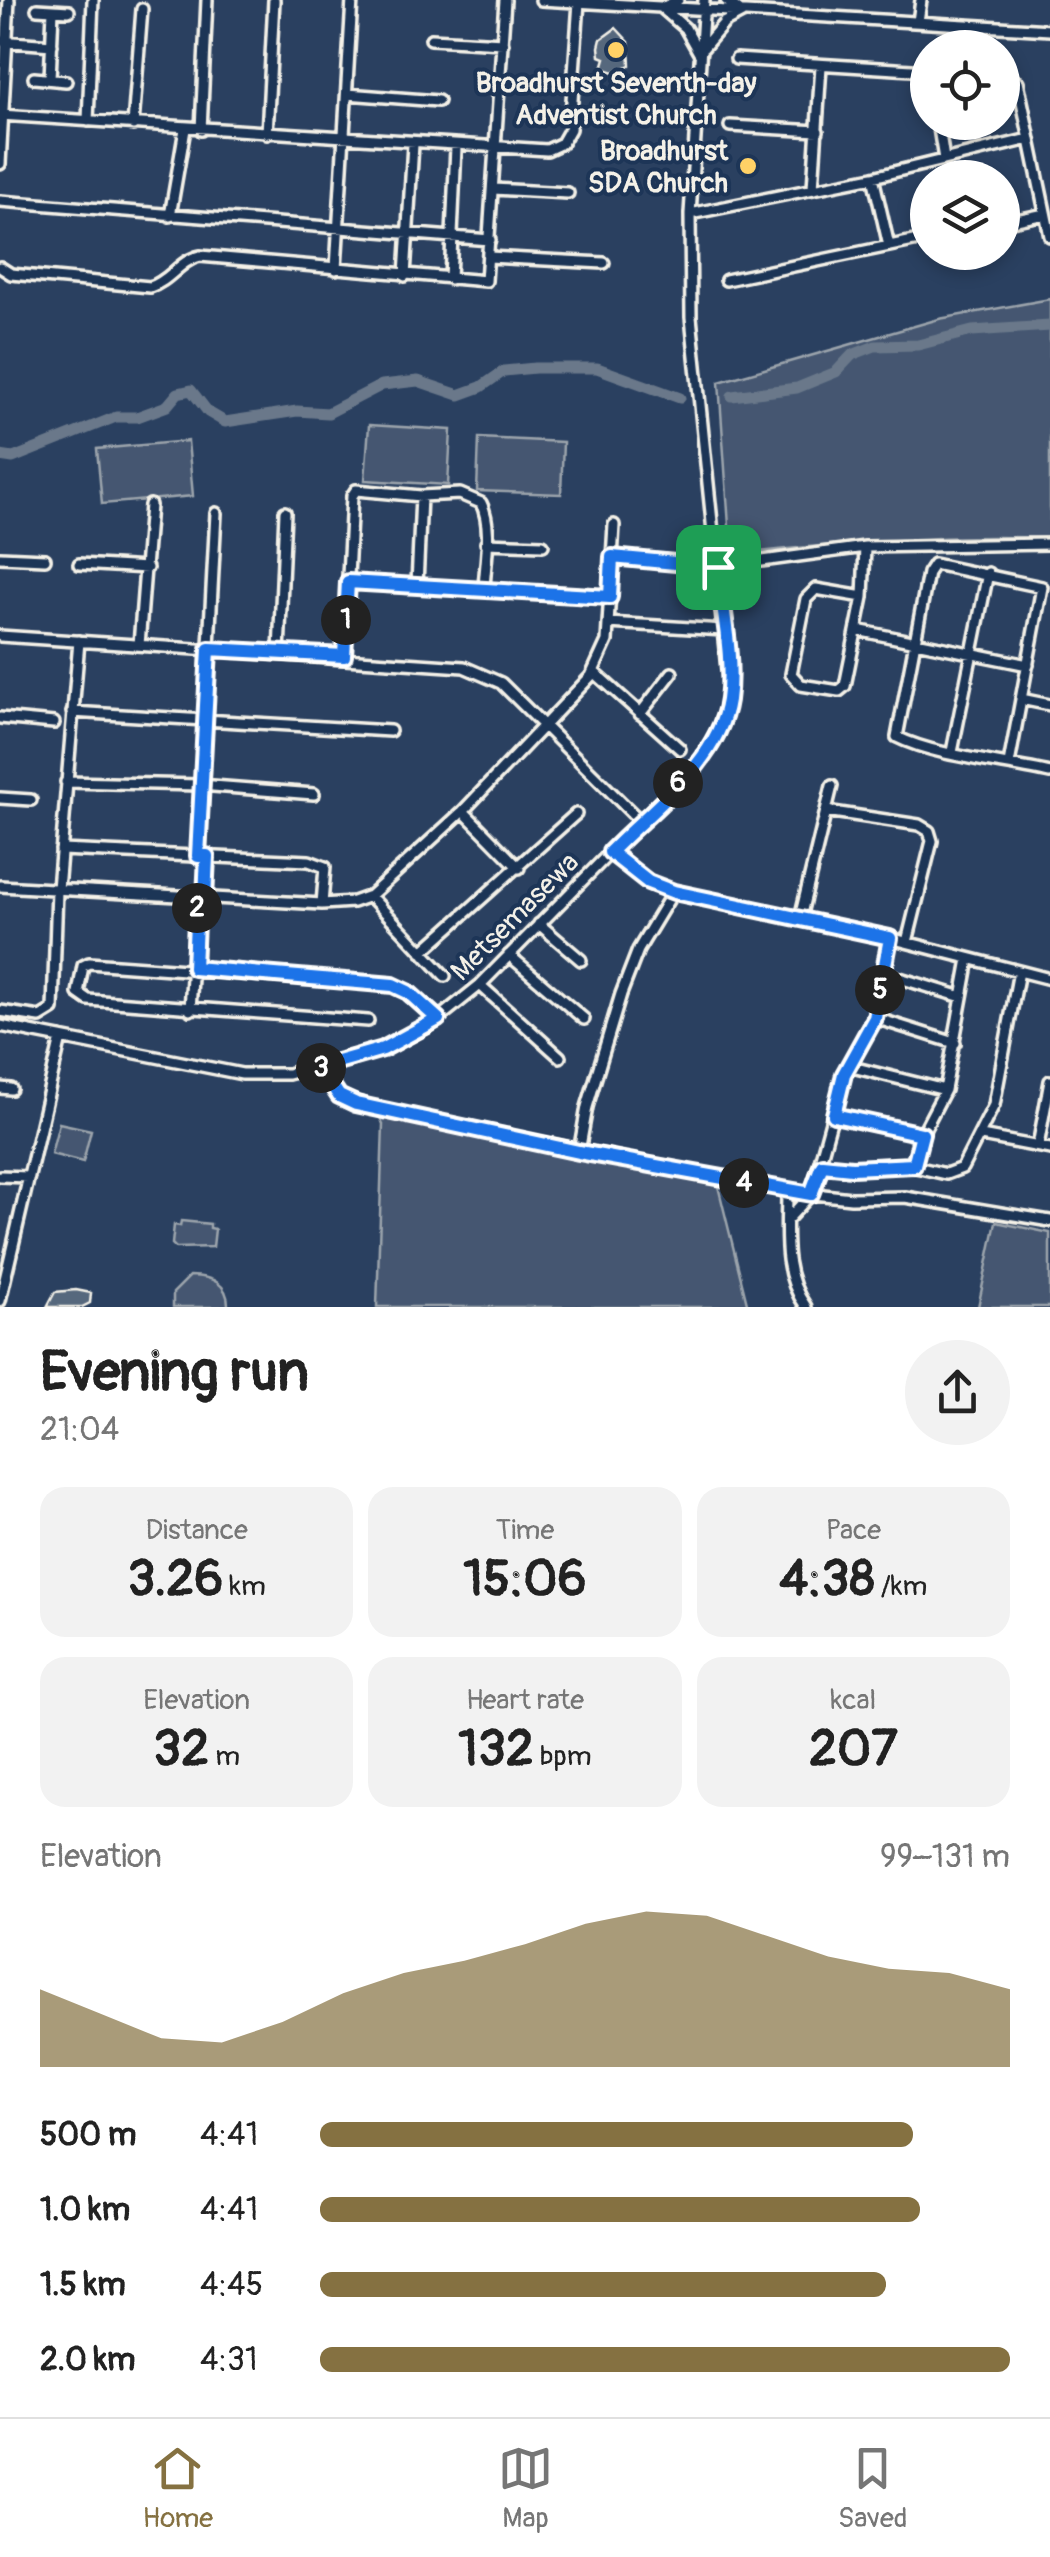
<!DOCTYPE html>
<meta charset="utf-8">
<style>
body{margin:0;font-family:Pangolin,sans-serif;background:#f2f2f2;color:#222;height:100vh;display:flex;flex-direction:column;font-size:38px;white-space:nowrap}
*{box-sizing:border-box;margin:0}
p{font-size:32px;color:#767676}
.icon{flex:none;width:55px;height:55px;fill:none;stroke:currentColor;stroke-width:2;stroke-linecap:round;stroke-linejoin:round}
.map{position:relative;height:1307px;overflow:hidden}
.details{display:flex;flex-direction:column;background:#fff;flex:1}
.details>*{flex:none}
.controls{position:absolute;left:910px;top:30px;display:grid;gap:20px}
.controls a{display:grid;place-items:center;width:110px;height:110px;border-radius:50%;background:#fff;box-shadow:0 5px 15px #0003;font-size:50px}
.pin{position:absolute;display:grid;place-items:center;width:85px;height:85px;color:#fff;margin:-42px;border-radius:20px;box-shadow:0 5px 15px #0006}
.km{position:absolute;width:50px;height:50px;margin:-25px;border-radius:50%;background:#222;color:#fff;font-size:28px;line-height:50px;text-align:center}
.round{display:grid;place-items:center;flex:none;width:105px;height:105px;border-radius:52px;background:#f2f2f2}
.overview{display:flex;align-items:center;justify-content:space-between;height:170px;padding:0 40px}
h1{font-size:55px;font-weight:700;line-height:75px}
.figures{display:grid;grid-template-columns:repeat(3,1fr);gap:15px;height:170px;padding:10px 40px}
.figures div{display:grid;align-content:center;border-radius:25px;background:#f2f2f2;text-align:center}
.figures b{font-size:50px;font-weight:700}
.figures small{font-size:28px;font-weight:400}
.figures p{font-size:28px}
.chart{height:280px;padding:20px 40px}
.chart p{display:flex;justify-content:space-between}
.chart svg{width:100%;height:180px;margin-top:10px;fill:#857141;opacity:.7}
ul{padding:0 40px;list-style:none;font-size:32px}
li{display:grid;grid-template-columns:160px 120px 1fr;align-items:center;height:75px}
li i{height:25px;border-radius:12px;background:#857141}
.tabs{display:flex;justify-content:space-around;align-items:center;height:140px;border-top:2px solid #e0e0e0;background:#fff;font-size:28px;color:#767676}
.tabs a{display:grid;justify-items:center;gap:5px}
.tabs .active{color:#857141}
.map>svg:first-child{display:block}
.green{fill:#445771;stroke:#9ca4ac;stroke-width:2.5}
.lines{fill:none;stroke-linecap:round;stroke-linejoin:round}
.river{stroke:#6a788a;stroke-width:11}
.building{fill:#56677d;stroke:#f4f1e8;stroke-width:2.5}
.minor-casing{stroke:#f4f1e8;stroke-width:16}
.minor{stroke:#1d3557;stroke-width:9}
.route-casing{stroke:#fff;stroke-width:20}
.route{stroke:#1a73e8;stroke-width:12}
.poi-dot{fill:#ffd166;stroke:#1d3557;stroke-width:4}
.labels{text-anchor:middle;stroke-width:8;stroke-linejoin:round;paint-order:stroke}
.poi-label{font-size:28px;font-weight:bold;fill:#f4f1e8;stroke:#1d3557}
.street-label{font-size:28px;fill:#f4f1e8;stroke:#1d3557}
</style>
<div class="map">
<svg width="1050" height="1307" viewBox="0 0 1050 1307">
<rect width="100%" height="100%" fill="#2a4060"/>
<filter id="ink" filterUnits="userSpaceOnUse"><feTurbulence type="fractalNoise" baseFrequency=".01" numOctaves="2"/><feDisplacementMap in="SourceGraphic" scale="20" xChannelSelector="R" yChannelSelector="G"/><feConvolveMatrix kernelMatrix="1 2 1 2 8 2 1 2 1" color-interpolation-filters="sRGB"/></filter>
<g filter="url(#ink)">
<path class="green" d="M 1050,299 L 1050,538 C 942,534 838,543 731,555 L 719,382 L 939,319 Z
M 369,425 L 451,430 L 448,485 L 365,480 Z
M 479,438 L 563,442 L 561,494 L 477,491 Z
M 188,441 L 193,496 L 102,504 L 97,449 Z
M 379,1115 L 718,1186 L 748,1307 L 377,1307 L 383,1124 Z
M 59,1123 L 91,1130 L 83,1162 L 51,1154 Z
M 181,1221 L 210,1224 L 210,1228 L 215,1229 L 213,1247 L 176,1248 L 172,1244 L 174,1225 L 180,1226 Z
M 996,1222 L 1050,1233 L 1050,1307 L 978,1307 Z
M 190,1276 C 211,1276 229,1283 228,1307 L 173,1307 L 173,1293 Z"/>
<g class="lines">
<path class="river" d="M 732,396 L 797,388 L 836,372 L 852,355 L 875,346 L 918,345 L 972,331 L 1050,326
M 0,456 L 13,458 L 116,417 L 137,417 L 167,406 L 178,393 L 191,390 L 208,412 L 225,422 L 297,411 L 328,413 L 382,385 L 418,381 L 459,395 L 481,387 L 504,371 L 535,368 L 597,368 L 680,398"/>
</g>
<path class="building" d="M 616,28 L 629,42 L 630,65 L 614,72 L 602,68 L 605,58 L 600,56 L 599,47 L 601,39 Z
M 76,1290 L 91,1293 L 90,1303 L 82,1307 L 47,1307 L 55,1292 Z"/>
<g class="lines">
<g class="minor-casing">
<path id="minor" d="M 541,0 L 1050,30
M 678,0 L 662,8 L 685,28 L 699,53
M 37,9 L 69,11
M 918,22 L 921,0
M 431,39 L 503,43
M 0,41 L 52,45
M 703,48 L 725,22 L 742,13 L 726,0
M 736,59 L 928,71
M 1002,75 L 1018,82 L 1050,236
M 34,78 L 66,81
M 50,79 L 53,10
M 347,94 L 438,101
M 0,115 L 547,150 L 562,143 L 570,129 L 579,2
M 88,121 L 93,0
M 938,122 L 944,159
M 133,125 L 142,9
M 730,126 L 818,131
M 201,130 L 207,0
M 267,134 L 274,0
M 0,164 L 9,0
M 873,177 L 889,246
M 813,188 L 821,66
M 493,189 L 568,193
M 0,201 L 490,240
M 690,214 L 873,177 L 1029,139
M 170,216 L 185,129
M 1002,223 L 1045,214
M 489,257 L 604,263
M 0,267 L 11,274 L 150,287 C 170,281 180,260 200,256 L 486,281 L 505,0
M 336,269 L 352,0
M 405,276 L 413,144
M 450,279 L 456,147
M 726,280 L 928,238
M 486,543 L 543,545
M 0,557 L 45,559
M 612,557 L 718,567 L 865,547 L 1050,544
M 79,564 L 147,568
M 348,582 L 610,597
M 417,585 L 421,496
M 816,589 L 863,597 L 845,686 L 839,691 L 801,685 L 791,674 L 806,599 Z
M 863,597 L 865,547
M 608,623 L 724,630
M 857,630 L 1028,665
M 0,636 L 464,667 L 501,683 L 640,821
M 139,645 L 150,505
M 279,653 L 285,512
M 344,657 L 352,496 L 356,490 L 421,496 L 460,494 L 481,503 C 493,527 485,563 484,589
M 594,672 L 680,749
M 1021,699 L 1050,705
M 72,712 L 390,731
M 640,714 L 672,673
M 0,718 L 54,723
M 952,752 L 988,573
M 1009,764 L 1042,587 L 934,564 L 928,573 L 897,737 C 934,756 1007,763 1050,773
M 66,782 L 200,785 L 314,794
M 0,798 L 31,800
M 463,811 L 519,868
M 826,811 L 919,825 L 929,831 L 932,841 L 907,942
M 61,850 L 309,861 L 325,867 L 322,904
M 610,852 L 648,882 L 673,892 L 890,938 L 1050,979
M 198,855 L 216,513
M 0,886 L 322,904 L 353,902 L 370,896 L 463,811 L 591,676 L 607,641 L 614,525
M 58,889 L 79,641
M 370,896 L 445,976
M 205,898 L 207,856
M 800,918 L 832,786
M 539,924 L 581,960
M 890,938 L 875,1018 L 955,1043
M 422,952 L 576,814
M 509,955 L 584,1019
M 883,973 L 962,997
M 480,985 L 560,1057
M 190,1010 L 197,898
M 0,1011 L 40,1017 L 53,1009 L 57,890
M 368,1021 L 88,1000 L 78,993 L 83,966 L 89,963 L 393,985 L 407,992 L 438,1019
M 0,1026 L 242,1074 L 288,1074 L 383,1049 L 429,1026 L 480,985 L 694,767 C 715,739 729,715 728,679 L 691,317 L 690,214 L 704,0
M 848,1066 L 945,1090
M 320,1067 L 339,1096 L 380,1110 L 787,1191 L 851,1198 L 905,1197 L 1050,1221
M 0,1088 L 11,1089
M 835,1115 L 922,1134
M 981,1136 L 1050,1149
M 1038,1146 L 1050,1081
M 579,1152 L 587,1107 L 621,994 L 638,950 L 673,892
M 821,1165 L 853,1168 L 903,1164 L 946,1174 L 962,1168 L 994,1105 L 1019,971
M 914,1165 L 922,1134 L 945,1090 L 969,959
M 0,1176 L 28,1177
M 787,1191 C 787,1232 781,1272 806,1307
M 787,1220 L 811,1194 L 844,1074 L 875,1018
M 0,1301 L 61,1038"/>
</g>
<use href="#minor" class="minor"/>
</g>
</g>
<g class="lines" filter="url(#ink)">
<g class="route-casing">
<path id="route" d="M 612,557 L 718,567 C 722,609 734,658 728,700 C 719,762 651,809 610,852 L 648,882 L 674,892 L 890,938 L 875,1018 L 844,1074 L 834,1115 L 922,1134 L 914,1165 L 852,1168 L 822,1165 L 811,1194 L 579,1152 L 356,1104 L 339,1096 L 320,1067 L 383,1049 L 438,1019 L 408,992 L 393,985 L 194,968 L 197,898 L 205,898 L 207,856 L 198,856 L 209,649 L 344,656 L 348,582 L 610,597 Z"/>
</g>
<use href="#route" class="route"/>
</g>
<g class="poi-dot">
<circle cx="616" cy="50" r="10"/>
<circle cx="748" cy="166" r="10"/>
</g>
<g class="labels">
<g class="poi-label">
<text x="616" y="92">Broadhurst Seventh-day<tspan x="616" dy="32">Adventist Church</tspan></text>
<text x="728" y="160" text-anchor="end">Broadhurst<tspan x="728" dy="32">SDA Church</tspan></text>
</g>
<g class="street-label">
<text transform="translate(514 916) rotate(-45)" y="10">Metsemasewa</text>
</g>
</g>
</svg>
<div class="controls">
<a><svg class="icon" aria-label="locate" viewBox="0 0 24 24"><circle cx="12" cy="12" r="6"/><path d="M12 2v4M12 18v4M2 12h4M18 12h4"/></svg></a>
<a><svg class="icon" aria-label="layers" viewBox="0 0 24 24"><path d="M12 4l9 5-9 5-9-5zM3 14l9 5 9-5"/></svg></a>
</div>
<div class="pin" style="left:718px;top:567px;background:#1e9e55"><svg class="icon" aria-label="arrive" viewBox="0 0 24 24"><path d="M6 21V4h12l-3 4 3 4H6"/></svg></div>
<b class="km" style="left:346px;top:620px">1</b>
<b class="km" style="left:197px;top:908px">2</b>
<b class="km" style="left:321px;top:1068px">3</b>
<b class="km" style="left:744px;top:1183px">4</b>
<b class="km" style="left:880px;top:990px">5</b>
<b class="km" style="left:678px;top:783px">6</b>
</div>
<section class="details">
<div class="overview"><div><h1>Evening run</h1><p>21:04</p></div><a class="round"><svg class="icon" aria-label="share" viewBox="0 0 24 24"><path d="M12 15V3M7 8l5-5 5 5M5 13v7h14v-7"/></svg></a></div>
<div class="figures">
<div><p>Distance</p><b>3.26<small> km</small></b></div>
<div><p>Time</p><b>15:06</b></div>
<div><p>Pace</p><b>4:38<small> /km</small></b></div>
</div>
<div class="figures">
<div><p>Elevation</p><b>32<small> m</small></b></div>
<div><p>Heart rate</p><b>132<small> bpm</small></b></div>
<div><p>kcal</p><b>207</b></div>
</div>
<div class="chart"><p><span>Elevation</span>99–131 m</p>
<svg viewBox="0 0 160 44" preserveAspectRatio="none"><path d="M0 44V25L10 31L20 37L30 38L40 33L50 26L60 21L70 18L80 14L90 9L100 6L110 7L120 12L130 17L140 20L150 21L160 25V44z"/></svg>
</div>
<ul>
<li><b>500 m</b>4:41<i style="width:86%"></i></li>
<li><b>1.0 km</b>4:41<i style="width:87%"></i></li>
<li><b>1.5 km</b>4:45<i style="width:82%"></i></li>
<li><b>2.0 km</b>4:31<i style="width:100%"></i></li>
</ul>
</section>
<nav class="tabs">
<a class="active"><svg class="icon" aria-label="home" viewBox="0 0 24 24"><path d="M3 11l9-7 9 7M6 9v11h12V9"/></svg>Home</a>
<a><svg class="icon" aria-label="map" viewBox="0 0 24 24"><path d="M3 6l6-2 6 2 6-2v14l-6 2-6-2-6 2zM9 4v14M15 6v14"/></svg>Map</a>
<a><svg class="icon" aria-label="saved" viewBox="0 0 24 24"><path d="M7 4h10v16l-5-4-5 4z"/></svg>Saved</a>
</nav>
